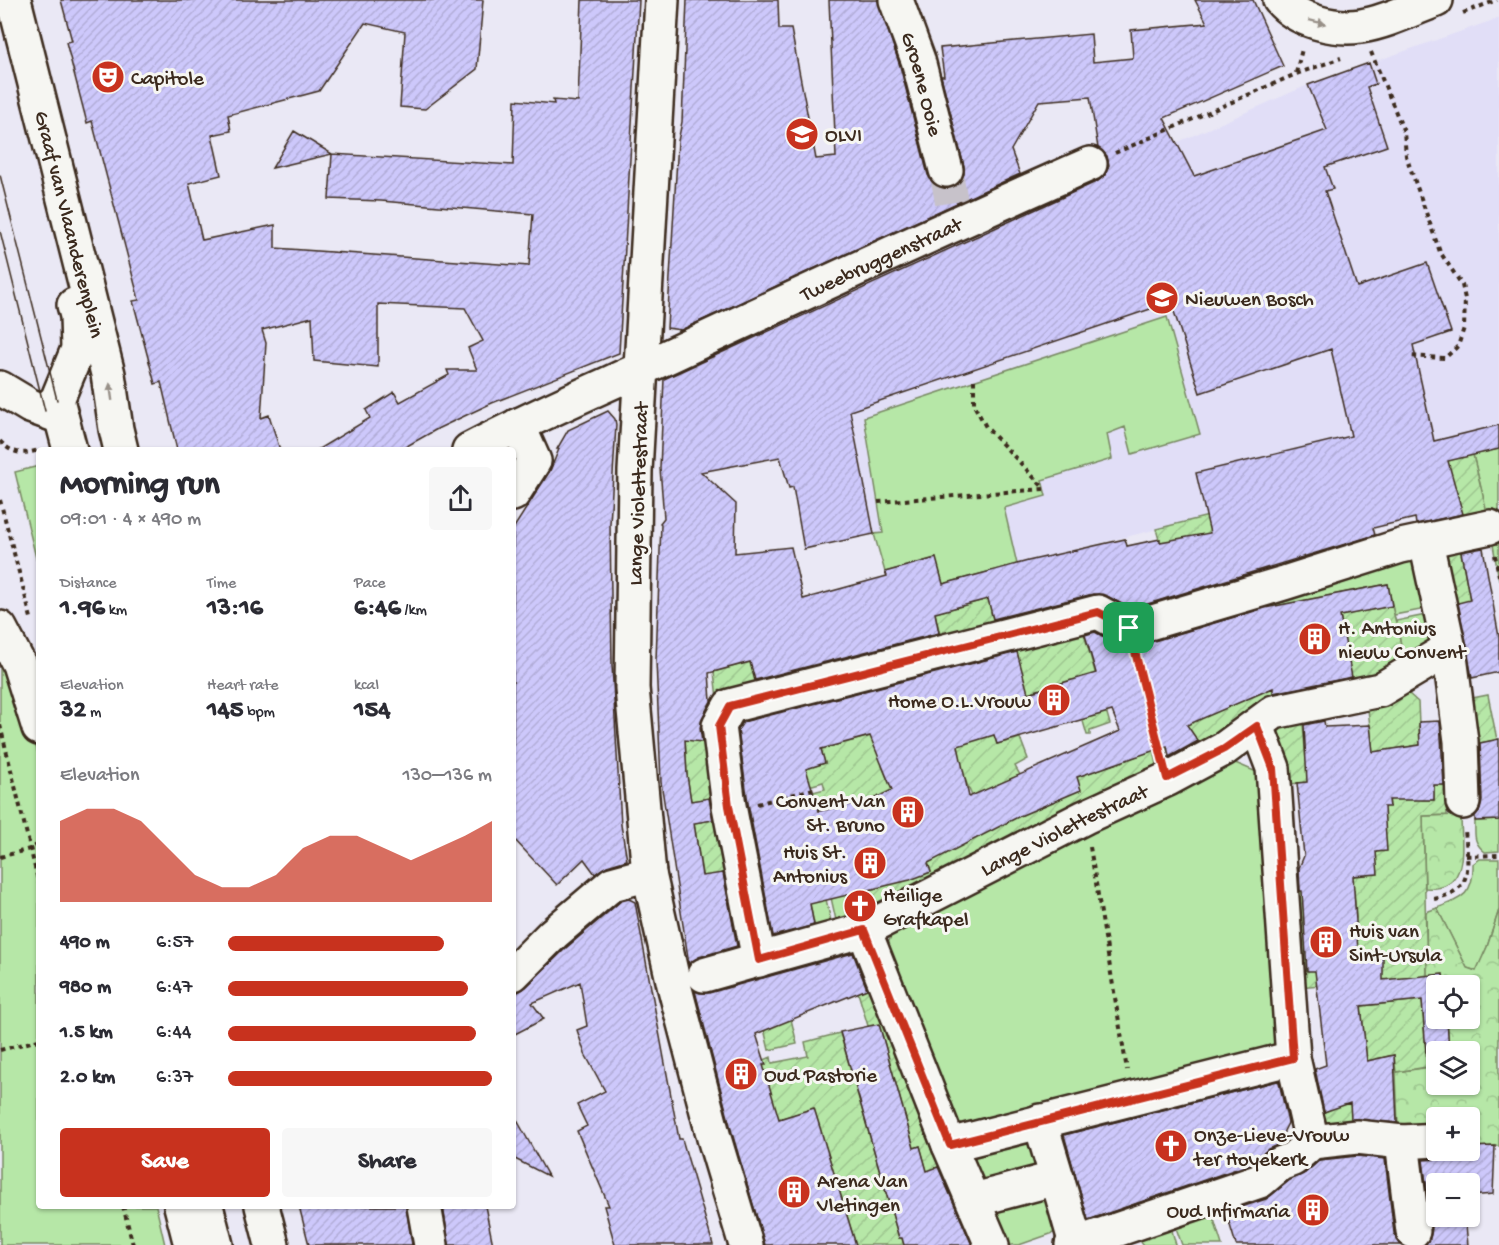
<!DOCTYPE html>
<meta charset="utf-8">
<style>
body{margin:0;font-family:"Gochi Hand",sans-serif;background:#f7f7f7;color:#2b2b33;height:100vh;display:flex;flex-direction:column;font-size:22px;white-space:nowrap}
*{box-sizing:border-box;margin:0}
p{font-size:20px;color:#7c7c81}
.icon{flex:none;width:33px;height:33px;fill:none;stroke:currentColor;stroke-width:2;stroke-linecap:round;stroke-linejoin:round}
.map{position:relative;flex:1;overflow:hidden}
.sheet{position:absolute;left:36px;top:447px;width:480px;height:762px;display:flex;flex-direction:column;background:#fff;border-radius:6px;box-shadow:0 2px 4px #0004}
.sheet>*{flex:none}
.controls{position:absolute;left:1426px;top:975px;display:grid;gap:12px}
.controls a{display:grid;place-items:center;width:54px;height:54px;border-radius:6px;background:#fff;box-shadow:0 2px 4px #0004;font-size:30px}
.pin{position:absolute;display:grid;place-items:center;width:51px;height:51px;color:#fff;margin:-26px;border-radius:12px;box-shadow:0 3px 9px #0006}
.round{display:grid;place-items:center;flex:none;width:63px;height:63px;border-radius:6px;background:#f7f7f7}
.summary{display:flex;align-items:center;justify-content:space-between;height:102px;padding:0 24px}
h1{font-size:33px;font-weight:800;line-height:45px}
.stats{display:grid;grid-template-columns:repeat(3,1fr);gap:9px;height:102px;padding:6px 24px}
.stats div{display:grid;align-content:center}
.stats b{font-size:26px;font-weight:800}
.stats small{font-size:16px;font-weight:400}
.stats p{font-size:16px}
.chart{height:168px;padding:12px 24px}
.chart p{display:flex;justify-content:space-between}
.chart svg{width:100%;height:108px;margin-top:6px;fill:#c8321e;opacity:.7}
.button{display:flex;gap:12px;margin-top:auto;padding:12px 24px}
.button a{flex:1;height:69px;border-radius:6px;background:#c8321e;color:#fff;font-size:24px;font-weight:800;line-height:69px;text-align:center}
.button a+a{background:#f7f7f7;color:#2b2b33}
ul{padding:0 24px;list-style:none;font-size:20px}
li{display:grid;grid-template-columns:96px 72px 1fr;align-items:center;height:45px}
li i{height:15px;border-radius:8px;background:#c8321e}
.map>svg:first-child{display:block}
.built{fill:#e1def7}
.green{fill:#b6e7a7;stroke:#788862;stroke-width:1.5}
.forest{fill:url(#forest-crowns);stroke:#788862;stroke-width:1.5}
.garden{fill:url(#garden-furrows);stroke:#788862;stroke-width:1.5;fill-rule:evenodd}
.building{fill:url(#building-hatch);stroke:#3b2a1e;stroke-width:1.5;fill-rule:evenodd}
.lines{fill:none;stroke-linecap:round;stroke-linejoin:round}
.minor-tunnel{stroke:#c7c2ca;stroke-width:33;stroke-dasharray:33 16;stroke-linecap:butt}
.minor-casing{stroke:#3b2a1e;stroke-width:38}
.path{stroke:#3b2a1e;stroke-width:4;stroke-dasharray:4.5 4.5;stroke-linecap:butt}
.minor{stroke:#f6f6f2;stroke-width:33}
.tram{stroke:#3b2a1e;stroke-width:1.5}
.oneway{fill:#989088}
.route-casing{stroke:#fff;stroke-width:12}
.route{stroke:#c8321e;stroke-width:8}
.labels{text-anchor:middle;stroke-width:6;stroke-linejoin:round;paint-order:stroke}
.poi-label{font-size:21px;fill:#3b2a1e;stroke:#f6f6f2;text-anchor:start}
.street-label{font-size:21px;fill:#3b2a1e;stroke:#f6f6f2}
</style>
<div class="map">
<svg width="1499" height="1245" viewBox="0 0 1499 1245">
<defs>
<pattern id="forest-crowns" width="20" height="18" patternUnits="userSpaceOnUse" patternTransform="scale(1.5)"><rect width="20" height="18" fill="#b6e7a7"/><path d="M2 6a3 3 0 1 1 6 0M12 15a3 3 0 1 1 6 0" fill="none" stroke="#9dc68f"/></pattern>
<pattern id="garden-furrows" width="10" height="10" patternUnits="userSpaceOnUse" patternTransform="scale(1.5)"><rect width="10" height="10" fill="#b6e7a7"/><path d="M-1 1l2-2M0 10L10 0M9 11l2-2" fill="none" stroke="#9dc68f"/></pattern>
<pattern id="building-hatch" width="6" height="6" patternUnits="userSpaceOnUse" patternTransform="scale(1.5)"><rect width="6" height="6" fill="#cdc8fb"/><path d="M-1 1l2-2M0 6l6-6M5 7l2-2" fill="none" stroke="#b1acd7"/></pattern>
</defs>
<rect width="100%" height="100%" fill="#eae8f5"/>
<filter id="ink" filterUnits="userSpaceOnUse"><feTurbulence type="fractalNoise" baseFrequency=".0167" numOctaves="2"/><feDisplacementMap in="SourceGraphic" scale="12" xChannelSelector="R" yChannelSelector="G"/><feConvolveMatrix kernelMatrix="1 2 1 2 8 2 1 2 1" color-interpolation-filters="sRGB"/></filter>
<g filter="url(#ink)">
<path class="built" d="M 1499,18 L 1499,449 L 1206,517 L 1017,564 L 893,598 L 874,534 L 804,549 L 793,487 L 754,395 L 738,335 L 1308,85 Z"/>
<path class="green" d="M 1167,317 L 1200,434 L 1132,454 L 1125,427 L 1107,434 L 1112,459 L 1042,480 L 1046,496 L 1004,508 L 1017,564 L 943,584 L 935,558 L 885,572 L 874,534 L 883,533 L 864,417 Z
M 1499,449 L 1499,580 L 1490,527 L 1473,455 Z
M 39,466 L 39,570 L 15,472 Z
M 1415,558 L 1431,608 L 1394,615 L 1388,584 L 1221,617 Z
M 1431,614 L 1438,643 L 1354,691 L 1403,657 L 1396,621 Z
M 0,658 L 27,711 L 39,758 L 39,1206 L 156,1206 L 165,1245 L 0,1245 Z
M 1233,762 L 1259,773 L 1281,1047 L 958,1129 L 884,953 L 894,929 Z
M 1499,820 L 1499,851 L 1485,852 C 1473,842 1475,836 1475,821 Z
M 1480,859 L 1499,859 L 1499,910 L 1487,947 L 1477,971 L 1467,968 L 1437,908 C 1463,898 1474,894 1473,864 Z
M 825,871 L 846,895 L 853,894 L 854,899 L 850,900 L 856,916 L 838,929 Z
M 820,873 L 833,930 L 816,935 L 806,883 Z
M 1030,1140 L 1034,1146 L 1037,1168 L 986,1186 L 968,1159 L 971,1151 Z
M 1036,1198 L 1046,1198 L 1059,1231 L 1019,1245 L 1004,1245 L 995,1210 Z
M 1211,1210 L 1222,1245 L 1182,1245 L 1175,1225 Z
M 1171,1227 L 1176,1245 L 1143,1245 L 1137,1236 Z"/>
<path class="forest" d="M 1461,815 C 1461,845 1471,893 1425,888 L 1423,816 Z
M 1437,908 L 1467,968 L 1476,971 L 1487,947 L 1499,910 L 1499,1146 L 1470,1147 L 1470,1118 L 1437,1118 L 1437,1128 L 1398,1127 L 1396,1072 L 1437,1066 L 1437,1084 L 1470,1084 L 1470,1052 L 1449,1051 L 1447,1019 L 1470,1018 L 1470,986 L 1444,985 L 1443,974 L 1427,976 L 1426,912 Z"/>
<path class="garden" d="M 1473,455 L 1489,520 L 1425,528 L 1422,516 L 1428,465 Z
M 1233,510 L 1239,532 L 1164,557 L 1156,529 Z
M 1458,537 L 1482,663 L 1462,667 L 1455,635 L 1463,633 L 1457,604 L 1450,606 L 1437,543 Z
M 1018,591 L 1023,618 L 1003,624 L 999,610 L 991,612 L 995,626 L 941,639 L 935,613 Z
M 1392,606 L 1404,657 L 1354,691 L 1340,616 Z
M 1082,627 L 1110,724 L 1090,731 L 1090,735 L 1087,735 L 1071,680 L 1028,693 L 917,698 L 910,671 L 932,666 L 935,676 L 955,671 L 952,660 L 971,655 L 974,662 L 983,660 L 981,652 L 1003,646 L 1007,659 L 1018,656 L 1014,643 Z
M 750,662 L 757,689 L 717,698 L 714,672 Z
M 1328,672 L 1334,695 L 1202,747 L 1199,742 L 1170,758 L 1160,732 L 1272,688 Z
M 1408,693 L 1418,702 L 1420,745 L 1373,752 L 1367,701 Z
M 1488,695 L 1497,740 L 1472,744 L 1467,699 Z
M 703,714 L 700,742 L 712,743 L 717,797 L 691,801 L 687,775 L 684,715 Z
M 989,718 L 997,744 L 1020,738 L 1028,759 L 1015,766 L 1020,775 L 972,796 L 946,734 Z
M 925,722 L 882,766 L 892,790 L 885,794 L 899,829 L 812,813 L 810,805 L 817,803 L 813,792 L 825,789 L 823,782 L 809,786 L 806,769 L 825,763 L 821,749 Z
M 1305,723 L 1303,724 L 1306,761 L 1353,754 L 1420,753 L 1422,800 L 1434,800 L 1434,785 L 1446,785 L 1447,815 L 1423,816 L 1427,976 L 1298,987 L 1290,892 L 1346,885 L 1345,877 L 1377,873 L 1354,810 L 1390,806 L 1389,795 L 1337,779 L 1281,785 L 1276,726 ZM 1354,890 L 1356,918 L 1347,951 L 1373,951 L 1372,958 L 1382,958 L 1382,971 L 1307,970 L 1303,897 Z
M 1154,750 L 1158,770 L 869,911 L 866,891 L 931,872 L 928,863 L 1077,777 Z
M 720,819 L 730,872 L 713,875 L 717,896 L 734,894 L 739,924 L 711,929 L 694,823 Z
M 867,982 L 869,988 L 874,987 L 949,1163 L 938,1167 L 944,1184 L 956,1181 L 967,1207 L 939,1215 L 920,1146 L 914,1148 L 879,1024 L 868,1026 L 856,986 Z
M 1422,1000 L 1427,1067 L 1396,1072 L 1394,1055 L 1367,1061 L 1361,1006 Z
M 790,1015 L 797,1044 L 769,1050 L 761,1016 Z
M 840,1033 L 899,1238 L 902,1238 L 904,1245 L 856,1245 L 814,1109 L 771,1121 L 762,1061 L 771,1057 L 772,1063 L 808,1056 L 805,1042 Z
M 1349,1080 L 1352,1129 L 1329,1130 L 1323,1113 L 1331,1109 Z"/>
<path class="building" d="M 61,0 L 483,0 L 477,69 L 425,109 L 400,107 L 405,32 L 365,23 L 319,91 L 228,115 L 231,131 L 212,135 L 221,175 L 189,183 L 202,240 L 275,225 L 275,248 L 529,266 L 533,214 L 381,201 L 329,199 L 332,154 L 513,165 L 515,100 L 554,104 L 553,100 L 578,102 L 582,0 L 639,0 L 619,353 L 492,403 L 439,428 L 400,450 L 317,450 L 370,418 L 366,410 L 394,392 L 400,402 L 449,375 L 447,370 L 477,370 L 468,348 L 483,341 L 465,308 L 378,304 L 378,367 L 314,361 L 312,317 L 262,330 L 266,343 L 261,418 L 269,415 L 280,450 L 177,450 L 161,382 L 155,384 L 133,301 L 139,300 L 92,121 L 87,123 L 66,42 L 72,41 Z
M 687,0 L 778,0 L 779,29 L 791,29 L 816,159 L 836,157 L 829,0 L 878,0 L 900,66 L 928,175 L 933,183 L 940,188 L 950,188 L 959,183 L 964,174 L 964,166 L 941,76 L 944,76 L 940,48 L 1091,34 L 1093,62 L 1133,58 L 1131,30 L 1207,23 L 1195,0 L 1253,0 L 1283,66 L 1164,118 L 1194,176 L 1327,130 L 1308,85 L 1369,63 L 1376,84 L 1367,87 L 1387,146 L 1325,167 L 1333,189 L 1325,191 L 1357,287 L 1427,263 L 1451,332 L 1413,345 L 1434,441 L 1499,425 L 1499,449 L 1448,461 L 1463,514 L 1416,524 L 1415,518 L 1373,528 L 1375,535 L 1131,609 L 1107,596 L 1093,594 L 993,619 L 988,599 L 935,613 L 939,633 L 755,680 L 750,662 L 709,673 L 711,701 L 702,718 L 700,728 L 702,742 L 685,740 L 687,775 L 691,801 L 709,798 L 713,820 L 694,823 L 702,876 L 723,873 L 737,946 L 699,957 L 689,964 L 661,782 L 656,660 L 661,524 L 660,523 L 664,518 L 660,468 L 664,379 L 1098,181 L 1105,175 L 1109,165 L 1107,156 L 1098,148 L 1090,97 L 1039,101 L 1011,150 L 1020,174 L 681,330 L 667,328 L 678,141 L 682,122 ZM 1171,302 L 1200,393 L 1331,349 L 1351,436 L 1196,473 L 1210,533 L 1160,542 L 1160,539 L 1127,546 L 1125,539 L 1028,561 L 943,584 L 936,558 L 885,572 L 887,576 L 803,599 L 791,547 L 735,553 L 736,504 L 701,472 L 780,457 L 789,488 L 793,487 L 804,549 L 874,534 L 850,411 Z
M 294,131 L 332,154 L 272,168 Z
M 608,411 L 615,419 L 616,425 L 610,524 L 612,665 L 621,825 L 627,860 L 607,866 L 595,874 L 584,859 L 557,885 L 513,838 L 513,529 L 550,471 L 559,449 L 557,449 L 568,430 Z
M 1483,548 L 1499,637 L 1499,672 L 1472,678 L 1458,603 L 1470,600 L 1461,552 Z
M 1388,584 L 1392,606 L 1340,616 L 1352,677 L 1273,693 L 1273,688 L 1187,725 L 1198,741 L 1169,757 L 1167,746 L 1077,777 L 1081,790 L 1020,816 L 928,863 L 931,872 L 910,880 L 810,904 L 814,925 L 773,936 L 748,803 L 738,730 L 743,722 L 1017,652 L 1028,693 L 1096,673 L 1085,635 L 1095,632 L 1120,646 L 1134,647 L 1265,608 ZM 1112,711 L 1120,731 L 969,797 L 958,746 L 994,735 L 997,744 ZM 870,736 L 892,790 L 871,800 L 819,811 L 806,769 L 825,763 L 821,749 Z
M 1324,721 L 1325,727 L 1370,725 L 1373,752 L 1420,745 L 1419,722 L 1440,721 L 1444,785 L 1434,785 L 1434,800 L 1389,800 L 1390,807 L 1384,807 L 1387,851 L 1376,852 L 1378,874 L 1353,876 L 1358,951 L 1373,951 L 1372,958 L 1383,958 L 1383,980 L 1443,974 L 1444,986 L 1437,986 L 1437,1018 L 1447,1018 L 1449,1052 L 1426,1052 L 1422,1000 L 1361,1006 L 1367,1061 L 1394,1055 L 1397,1123 L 1351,1119 L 1350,1103 L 1324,1112 L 1315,1069 L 1326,1065 L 1315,971 L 1307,971 L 1302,891 L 1300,891 L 1299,868 L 1304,856 L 1297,783 L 1307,782 L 1304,725 Z
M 1499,739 L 1499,820 L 1475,821 L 1475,816 L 1480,810 L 1482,801 L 1480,743 Z
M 629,899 L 635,902 L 679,1139 L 682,1139 L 713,1245 L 615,1245 L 604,1206 L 609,1206 L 577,1131 L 587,1126 L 577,1105 L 605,1091 L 585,1054 L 577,1030 L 587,1026 L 580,982 L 532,1003 L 544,1019 L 513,1035 L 513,992 L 518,992 L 526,987 L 566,948 L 621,901 Z
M 853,953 L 867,989 L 756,1034 L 766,1065 L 763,1065 L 779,1119 L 814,1108 L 856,1245 L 765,1245 L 732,1133 L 695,991 L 700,993 L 709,993 Z
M 879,1024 L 914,1148 L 920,1146 L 927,1171 L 938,1167 L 972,1245 L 904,1245 L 902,1238 L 899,1238 L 840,1032 Z
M 1277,1081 L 1279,1082 L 1288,1123 L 1284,1131 L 1282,1143 L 1268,1149 L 1251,1164 L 1088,1220 L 1064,1135 Z
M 513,1113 L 548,1176 L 513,1158 Z
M 1495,1146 L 1493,1194 L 1470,1196 L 1470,1184 L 1437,1184 L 1437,1216 L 1465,1216 L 1468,1245 L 1425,1245 L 1430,1238 L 1432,1229 L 1423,1160 L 1439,1159 L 1447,1156 L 1452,1150 L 1470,1150 L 1470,1147 Z
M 1357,1156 L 1385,1159 L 1394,1233 L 1401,1245 L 1236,1245 L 1226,1212 L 1266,1199 L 1290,1180 L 1305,1173 L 1320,1160 Z
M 299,1206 L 406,1206 L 412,1245 L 309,1245 Z
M 443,1206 L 485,1206 L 493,1245 L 449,1245 Z"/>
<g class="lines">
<path class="minor-tunnel" d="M 946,170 L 955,223"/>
<g class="minor-casing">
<g id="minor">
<path id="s1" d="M 14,0 L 108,374 L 116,429 L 121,450"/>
<path d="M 662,0 L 635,471 L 632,688 L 649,874 L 674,985 L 714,1138 L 746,1245"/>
<path id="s2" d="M 896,0 L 918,60 L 946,170"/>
<path d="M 1280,0 C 1298,21 1334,30 1361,26 C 1387,22 1412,9 1436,0"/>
<path d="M 0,388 L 30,406 L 61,417"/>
<path d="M 57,400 L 70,450"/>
<path d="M 45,411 L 57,400 L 78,349 L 77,316 L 74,305"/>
<path id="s3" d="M 469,450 C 539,413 612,383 684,349 C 819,286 953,224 1090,164"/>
<path d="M 513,494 L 534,461 L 518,425"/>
<path d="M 1426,542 L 1449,649"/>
<path d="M 0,628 L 19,664 L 39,728"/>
<path d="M 1257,726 L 1273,768 L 1293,1058 L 1312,1142"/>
<path d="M 864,930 L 949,1145 L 992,1245"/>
<path d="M 759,960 L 729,806 L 719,726 L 730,706 L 1098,612 L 1129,629 L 1284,583 L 1401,546 L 1490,527"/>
<path d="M 513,974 L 553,934 L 612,884 L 649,874"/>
<path id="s4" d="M 704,975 L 864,930 L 1085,817 L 1168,779 L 1224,749 L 1274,712 L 1380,690 L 1449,649 L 1461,741 L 1463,802"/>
<path d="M 1402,1142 L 1413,1231"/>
<path d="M 949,1145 L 1293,1058"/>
<path d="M 1057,1178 L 1076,1244"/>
<path d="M 974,1200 L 1057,1178 L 1040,1121"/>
<path d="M 181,1206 L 191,1245"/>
<path d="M 206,1206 L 216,1245"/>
<path d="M 262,1206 L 272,1245"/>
<path d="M 424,1206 L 431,1245"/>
<path d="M 1072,1245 L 1260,1181 L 1280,1164 L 1293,1159 L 1312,1142 L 1357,1137 L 1402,1142 L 1437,1140"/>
</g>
</g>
<path class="path" d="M 1463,13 L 1497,0
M 1371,52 L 1404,132 L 1406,156 L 1440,252 L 1462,285 L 1465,299 L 1464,328 L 1458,346 L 1445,358 L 1410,356
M 1296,73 L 1302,49
M 1115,153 L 1296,74 L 1341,58
M 974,380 L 974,405 L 986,427 L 1044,488
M 0,441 C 12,454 22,455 39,450
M 0,500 L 31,618
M 878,502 L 1044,489
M 1495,555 L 1499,576
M 1136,655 L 1160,750
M 0,725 L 39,884
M 757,804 L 817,788
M 1090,847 L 1127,1070
M 1466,856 L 1499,855
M 0,857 L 30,849 L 39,844
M 1434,899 C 1477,890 1467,864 1465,829
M 0,1050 L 39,1040
M 123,1206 L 133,1245"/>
<use href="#minor" class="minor"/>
<path class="tram" d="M 0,175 L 57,400
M 0,231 L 45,411"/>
</g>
<defs><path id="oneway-solid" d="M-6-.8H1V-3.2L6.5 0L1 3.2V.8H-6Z" transform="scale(1.5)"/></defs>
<g class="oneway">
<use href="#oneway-solid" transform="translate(1317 22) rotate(14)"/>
<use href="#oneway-solid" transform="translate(111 392) rotate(-98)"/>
</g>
</g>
<g class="lines" filter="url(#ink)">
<g class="route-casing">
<path id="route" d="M 1098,612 L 1129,628 L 1167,778 L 1224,749 L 1257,726 L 1273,768 L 1293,1058 L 950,1145 L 864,930 L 759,960 L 729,806 L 719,726 L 730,706 Z"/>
</g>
<use href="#route" class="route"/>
</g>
<defs>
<g id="theatre-disc" transform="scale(1.725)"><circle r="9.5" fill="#c8321e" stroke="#f6f6f2"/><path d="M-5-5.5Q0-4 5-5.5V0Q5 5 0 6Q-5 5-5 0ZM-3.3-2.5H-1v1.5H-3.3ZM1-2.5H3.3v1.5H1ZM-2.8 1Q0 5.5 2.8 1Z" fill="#fff"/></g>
<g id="school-disc" transform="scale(1.725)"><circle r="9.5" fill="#c8321e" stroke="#f6f6f2"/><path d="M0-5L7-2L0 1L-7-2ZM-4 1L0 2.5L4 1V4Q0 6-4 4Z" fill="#fff"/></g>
<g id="building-disc" transform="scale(1.725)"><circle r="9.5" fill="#c8321e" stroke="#f6f6f2"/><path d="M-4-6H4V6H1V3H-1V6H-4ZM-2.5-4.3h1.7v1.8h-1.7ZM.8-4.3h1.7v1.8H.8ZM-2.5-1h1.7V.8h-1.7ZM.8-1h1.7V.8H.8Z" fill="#fff"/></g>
<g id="church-disc" transform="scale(1.725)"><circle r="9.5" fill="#c8321e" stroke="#f6f6f2"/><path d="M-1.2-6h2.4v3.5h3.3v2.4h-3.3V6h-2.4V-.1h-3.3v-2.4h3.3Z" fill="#fff"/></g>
</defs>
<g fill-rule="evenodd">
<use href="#theatre-disc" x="108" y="77"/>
<use href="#school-disc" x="802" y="134"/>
<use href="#school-disc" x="1162" y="298"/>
<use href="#building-disc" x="1315" y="639"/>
<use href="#building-disc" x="1054" y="700"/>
<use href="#building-disc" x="908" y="812"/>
<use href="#building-disc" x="870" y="863"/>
<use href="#church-disc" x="860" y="906"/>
<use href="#building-disc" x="1326" y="942"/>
<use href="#building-disc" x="741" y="1074"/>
<use href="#church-disc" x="1171" y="1146"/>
<use href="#building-disc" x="794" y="1192"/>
<use href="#building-disc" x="1313" y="1210"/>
</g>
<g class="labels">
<g class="poi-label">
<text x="131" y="84">Capitole</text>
<text x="825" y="141">OLVI</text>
<text x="1185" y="305">Nieuwen Bosch</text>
<text x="1338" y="634">H. Antonius<tspan x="1338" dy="24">nieuw Convent</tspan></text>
<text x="1031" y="707" text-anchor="end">Home O.L.Vrouw</text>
<text x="885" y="807" text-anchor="end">Convent Van<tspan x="885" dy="24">St. Bruno</tspan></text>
<text x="847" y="858" text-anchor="end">Huis St.<tspan x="847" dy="24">Antonius</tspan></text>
<text x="883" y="901">Heilige<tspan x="883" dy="24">Grafkapel</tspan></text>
<text x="1349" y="937">Huis van<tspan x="1349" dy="24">Sint-Ursula</tspan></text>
<text x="764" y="1081">Oud Pastorie</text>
<text x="1194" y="1141">Onze-Lieve-Vrouw<tspan x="1194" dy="24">ter Hoyekerk</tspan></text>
<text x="817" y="1187">Arena Van<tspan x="817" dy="24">Vletingen</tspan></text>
<text x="1290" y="1217" text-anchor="end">Oud Infirmaria</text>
</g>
<g class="street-label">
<text dy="7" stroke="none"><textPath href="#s2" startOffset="88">Groene Ooie</textPath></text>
<text dy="7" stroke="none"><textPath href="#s1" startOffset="231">Graaf van Vlaanderenplein</textPath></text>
<text dy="7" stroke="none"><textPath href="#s3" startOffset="454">Tweebruggenstraat</textPath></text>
<text transform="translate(637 494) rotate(-88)" y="7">Lange Violettestraat</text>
<text dy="7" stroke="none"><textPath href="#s4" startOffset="390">Lange Violettestraat</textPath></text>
</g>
</g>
</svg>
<div class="controls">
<a><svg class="icon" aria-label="locate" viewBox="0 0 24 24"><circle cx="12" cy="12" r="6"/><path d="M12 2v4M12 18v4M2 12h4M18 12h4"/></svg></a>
<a><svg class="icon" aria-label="layers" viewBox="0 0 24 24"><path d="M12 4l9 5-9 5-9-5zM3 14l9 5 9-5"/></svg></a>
<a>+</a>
<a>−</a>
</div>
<div class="pin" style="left:1129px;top:628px;background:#1e9e55"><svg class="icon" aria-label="arrive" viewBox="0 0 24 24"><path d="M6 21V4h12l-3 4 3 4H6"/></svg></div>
<section class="sheet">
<div class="summary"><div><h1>Morning run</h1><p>09:01 · 4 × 490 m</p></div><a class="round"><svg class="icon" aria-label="share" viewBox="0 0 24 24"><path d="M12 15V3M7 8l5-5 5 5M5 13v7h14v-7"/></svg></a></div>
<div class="stats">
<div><p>Distance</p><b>1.96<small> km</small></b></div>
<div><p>Time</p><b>13:16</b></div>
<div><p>Pace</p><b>6:46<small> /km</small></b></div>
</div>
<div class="stats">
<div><p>Elevation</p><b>32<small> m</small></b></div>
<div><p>Heart rate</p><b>145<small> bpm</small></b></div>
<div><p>kcal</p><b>154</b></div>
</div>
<div class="chart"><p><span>Elevation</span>130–136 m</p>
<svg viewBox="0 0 160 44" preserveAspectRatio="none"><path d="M0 44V11L10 6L20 6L30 11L40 22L50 33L60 38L70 38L80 33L90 22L100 17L110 17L120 22L130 27L140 22L150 17L160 11V44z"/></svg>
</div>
<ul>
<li><b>490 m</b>6:57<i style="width:82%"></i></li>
<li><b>980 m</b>6:47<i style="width:91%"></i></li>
<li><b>1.5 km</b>6:44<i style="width:94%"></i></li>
<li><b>2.0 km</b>6:37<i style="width:100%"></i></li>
</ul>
<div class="button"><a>Save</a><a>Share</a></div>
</section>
</div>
